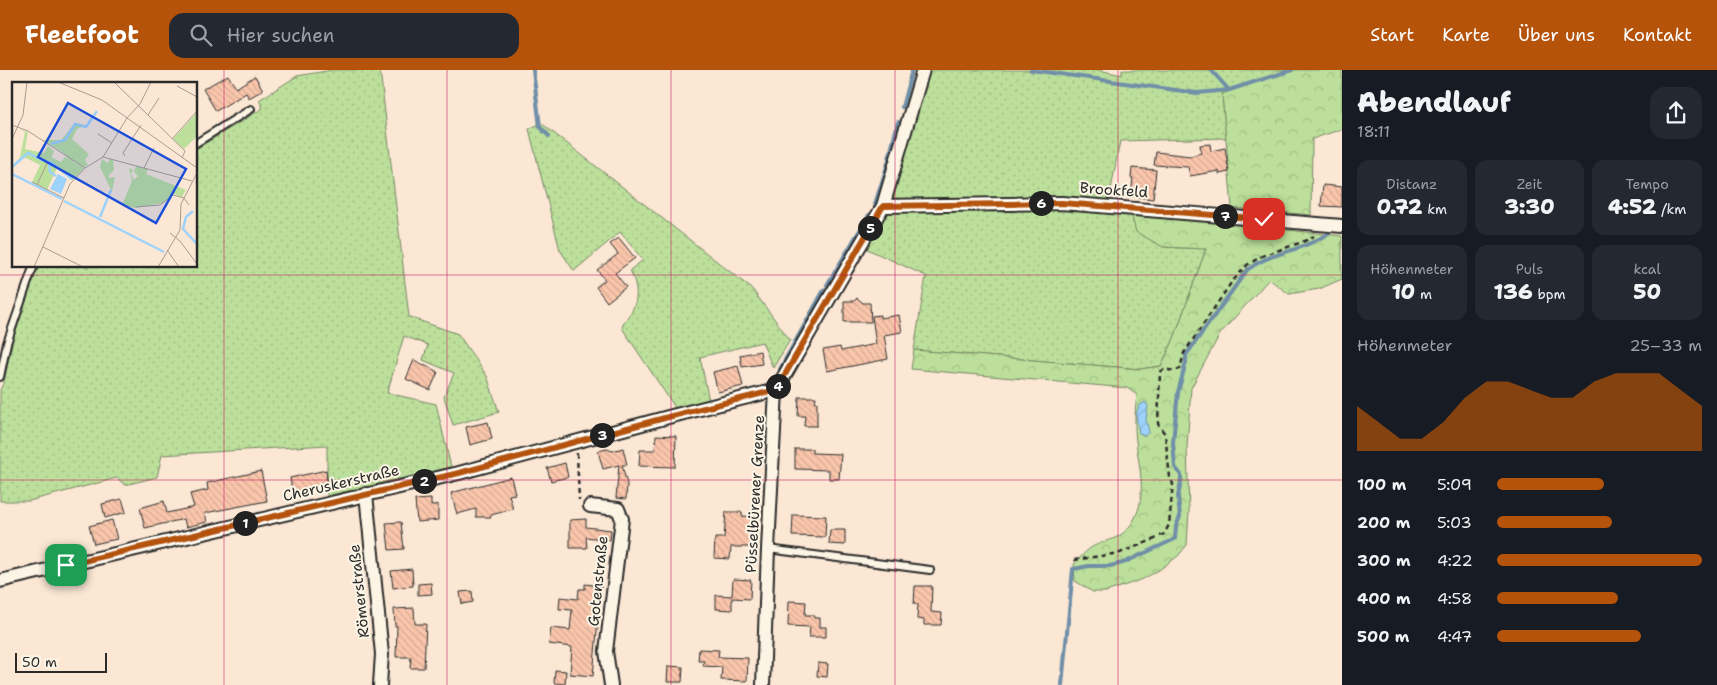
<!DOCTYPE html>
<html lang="de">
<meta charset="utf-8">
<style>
body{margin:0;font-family:"Shantell Sans",sans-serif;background:#242831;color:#f1f3f6;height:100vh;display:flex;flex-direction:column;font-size:19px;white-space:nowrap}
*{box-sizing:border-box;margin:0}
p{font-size:16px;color:#9ea1a6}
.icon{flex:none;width:28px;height:28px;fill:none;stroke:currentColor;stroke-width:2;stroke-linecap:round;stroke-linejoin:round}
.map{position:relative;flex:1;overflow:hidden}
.side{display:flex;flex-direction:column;background:#171b24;width:375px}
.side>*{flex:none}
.scale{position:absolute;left:15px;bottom:12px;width:92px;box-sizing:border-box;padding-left:5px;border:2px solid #2b2b2b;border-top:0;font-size:14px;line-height:18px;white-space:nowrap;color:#2b2b2b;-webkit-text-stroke:4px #fcf5e5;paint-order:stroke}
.pin{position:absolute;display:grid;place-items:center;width:42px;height:42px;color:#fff;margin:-21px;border-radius:10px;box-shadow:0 2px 8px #0006}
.km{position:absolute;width:25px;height:25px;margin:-12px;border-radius:50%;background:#222;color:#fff;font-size:14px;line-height:25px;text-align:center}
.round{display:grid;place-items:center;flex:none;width:52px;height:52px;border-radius:15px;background:#242831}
.head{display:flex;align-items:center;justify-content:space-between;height:85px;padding:0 15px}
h1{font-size:28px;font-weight:800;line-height:38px}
.metrics{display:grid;grid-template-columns:repeat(3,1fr);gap:8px;height:85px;padding:5px 15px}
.metrics div{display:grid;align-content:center;border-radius:12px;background:#242831;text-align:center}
.metrics b{font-size:21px;font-weight:800}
.metrics small{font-size:14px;font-weight:400}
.metrics p{font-size:14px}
.chart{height:140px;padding:10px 15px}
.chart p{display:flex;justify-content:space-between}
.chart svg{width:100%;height:90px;margin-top:5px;fill:#b45309;opacity:.7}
ul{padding:0 15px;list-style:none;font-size:16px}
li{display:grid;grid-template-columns:80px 60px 1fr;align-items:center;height:38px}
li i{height:12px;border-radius:6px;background:#b45309}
header{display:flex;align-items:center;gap:30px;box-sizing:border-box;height:70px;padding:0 25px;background:#b45309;color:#fff}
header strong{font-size:24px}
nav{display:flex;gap:28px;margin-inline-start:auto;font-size:18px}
.search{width:350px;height:45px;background:#242831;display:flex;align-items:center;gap:12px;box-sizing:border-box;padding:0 18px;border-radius:15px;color:#9ea1a6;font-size:19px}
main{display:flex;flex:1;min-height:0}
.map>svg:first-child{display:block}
.grass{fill:url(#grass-dots);stroke:#748663}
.forest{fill:url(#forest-crowns);stroke:#748663}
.water{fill:url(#water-waves);stroke:#6f8fa8}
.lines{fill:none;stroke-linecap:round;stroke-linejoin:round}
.stream{stroke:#6f8fa8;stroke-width:4}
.building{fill:url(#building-back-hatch);stroke:#2b2b2b}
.service-casing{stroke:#2b2b2b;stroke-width:10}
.minor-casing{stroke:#2b2b2b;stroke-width:16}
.path{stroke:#2b2b2b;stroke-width:2.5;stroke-dasharray:5 4;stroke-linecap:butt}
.service{stroke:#fcf5e5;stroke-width:6}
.minor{stroke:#fcf5e5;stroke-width:12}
.route-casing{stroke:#fff;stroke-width:10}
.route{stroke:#b45309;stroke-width:6}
.grid{fill:none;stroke:#c2185b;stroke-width:1;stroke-opacity:0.55}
.labels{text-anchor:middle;stroke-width:4;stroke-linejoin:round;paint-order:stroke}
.street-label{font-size:15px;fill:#2b2b2b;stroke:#fcf5e5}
.inset-river{fill:none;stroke:#9cd2fb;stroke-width:2.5}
.inset-road{fill:none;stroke:#a89c90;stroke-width:1}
.view{fill:#1d4ed8;fill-opacity:0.15;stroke:#1d4ed8;stroke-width:2.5}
.inset-edge{fill:none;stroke:#2b2b2b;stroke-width:2.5}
</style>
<header>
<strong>Fleetfoot</strong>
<div class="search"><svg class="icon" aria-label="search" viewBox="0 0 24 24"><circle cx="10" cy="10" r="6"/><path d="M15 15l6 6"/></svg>Hier suchen</div>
<nav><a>Start</a><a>Karte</a><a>Über uns</a><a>Kontakt</a></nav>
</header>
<main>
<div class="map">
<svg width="1342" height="615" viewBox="0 0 1342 615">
<defs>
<pattern id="grass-dots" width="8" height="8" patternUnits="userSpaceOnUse" patternTransform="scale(1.25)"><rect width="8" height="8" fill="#bce09b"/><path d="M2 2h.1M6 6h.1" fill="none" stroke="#a2c086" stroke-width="1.8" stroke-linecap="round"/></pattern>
<pattern id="forest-crowns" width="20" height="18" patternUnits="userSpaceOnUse" patternTransform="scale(1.25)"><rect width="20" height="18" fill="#bce09b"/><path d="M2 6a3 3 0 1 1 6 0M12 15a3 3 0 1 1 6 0" fill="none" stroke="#a2c086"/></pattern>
<pattern id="water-waves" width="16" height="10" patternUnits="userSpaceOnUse" patternTransform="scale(1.25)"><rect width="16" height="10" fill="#9cd2fb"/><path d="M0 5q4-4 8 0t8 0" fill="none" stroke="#87b4d7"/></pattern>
<pattern id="building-back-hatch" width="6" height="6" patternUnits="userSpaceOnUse" patternTransform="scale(1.25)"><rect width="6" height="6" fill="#fac6ac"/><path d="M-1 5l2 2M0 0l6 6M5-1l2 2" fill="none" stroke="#d6aa94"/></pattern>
</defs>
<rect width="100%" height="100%" fill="#fbe7d4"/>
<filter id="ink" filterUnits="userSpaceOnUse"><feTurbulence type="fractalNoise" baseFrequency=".02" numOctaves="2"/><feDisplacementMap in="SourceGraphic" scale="10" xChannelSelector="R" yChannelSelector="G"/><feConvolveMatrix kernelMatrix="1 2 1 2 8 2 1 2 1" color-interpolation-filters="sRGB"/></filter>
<g filter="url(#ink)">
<path class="grass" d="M 332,0 L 380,0 L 409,247 L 458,264 L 487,306 L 499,342 L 453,355 L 444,327 L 454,303 L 423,290 L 428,275 L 404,266 L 387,323 L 436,334 L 451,397 L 327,426 L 327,375 L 162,385 L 157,407 L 125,415 L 117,408 L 29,431 L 0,431 L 0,320 L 4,312 L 12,273 L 35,205 L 39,196 L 196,196 L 196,79 L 263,38 L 259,30 L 297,6 Z
M 929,0 L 1098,0 L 1122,5 L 1122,0 L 1287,0 L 1287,2 L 1222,24 L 1226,68 L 1120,71 L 1109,130 L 1061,126 L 890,130 Z
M 541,53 L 752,219 L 790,270 L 773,298 L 762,272 L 700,287 L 709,331 L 676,339 L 622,258 C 624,249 631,245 634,236 C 639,224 635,211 630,200 L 643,190 L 620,162 L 574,201 L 560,180 L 529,59 Z
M 1062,137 L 1131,143 L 1163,177 L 1206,179 L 1173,271 L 1161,296 L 1140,299 L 914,280 L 926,206 L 865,178 L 890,140 Z"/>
<path class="forest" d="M 1287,0 L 1342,0 L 1342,59 L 1312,69 L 1311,145 L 1232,138 L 1222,24 L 1286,2 Z
M 1131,143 L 1342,166 L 1342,209 L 1319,219 L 1289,224 L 1269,209 L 1220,264 L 1191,318 L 1187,377 L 1189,441 L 1187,475 L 1178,486 L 1159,500 L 1143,509 L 1106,522 L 1093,522 L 1075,511 L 1074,494 C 1080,488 1086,480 1094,476 C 1109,468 1118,471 1130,456 C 1149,430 1139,399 1136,371 C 1134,355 1135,340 1137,325 L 1127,318 L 911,299 L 914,280 L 1140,299 L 1161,296 L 1173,271 L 1206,179 L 1163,177 L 1136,162 Z"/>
<path class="water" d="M 1145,332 L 1148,336 L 1146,349 L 1149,362 L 1144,366 L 1139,363 L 1136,345 L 1139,336 Z"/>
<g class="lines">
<path class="stream" d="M 533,0 L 540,57 L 549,66
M 1031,0 L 1197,23 L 1229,20 L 1292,0
M 1211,0 L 1229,20
M 902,37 L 912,0
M 875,134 L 888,93 L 898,52
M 827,215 L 869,145
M 780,299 L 824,220
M 1062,615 L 1073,499 L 1089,496 L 1110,496 L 1123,493 L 1175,469 L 1176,456 L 1180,447 L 1178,426 L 1181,412 L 1181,405 L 1175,397 L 1173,372 L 1178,322 L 1186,292 L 1186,285 L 1247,200 C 1267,185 1281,185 1303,176 C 1312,173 1320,168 1329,164"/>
</g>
<path class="building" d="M 228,5 L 236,18 L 255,6 L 263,20 L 249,28 L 246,23 L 216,41 L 203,19 Z
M 1210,74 L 1211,81 L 1225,78 L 1229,102 L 1219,104 L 1219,101 L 1190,106 L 1188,97 L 1154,95 L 1156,82 L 1190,86 L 1201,83 L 1200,75 Z
M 1132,98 L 1156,100 L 1153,129 L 1131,126 L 1133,108 L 1131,108 Z
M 1323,115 L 1342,117 L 1342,137 L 1321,136 Z
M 619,168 L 635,188 L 615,203 L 626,217 L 607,232 L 596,217 L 605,210 L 597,200 L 618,184 L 610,174 Z
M 857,228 L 863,233 L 870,233 L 871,252 L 844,252 L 844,231 L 854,231 Z
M 880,245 L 880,248 L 899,245 L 902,262 L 884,265 L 888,289 L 827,301 L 823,280 L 840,277 L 841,281 L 876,274 L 872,246 Z
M 760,281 L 762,294 L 742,297 L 740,285 Z
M 414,290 L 438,302 L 430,320 L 406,309 Z
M 738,296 L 743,316 L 718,322 L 713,302 Z
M 799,327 L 816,327 L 815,332 L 817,332 L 817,356 L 804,356 L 805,346 L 798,346 Z
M 488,352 L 492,369 L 470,375 L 466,357 Z
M 656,365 L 676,366 L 675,397 L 639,396 L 640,380 L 655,380 Z
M 623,378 L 627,395 L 622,395 L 627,414 L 626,429 L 616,428 L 619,395 L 603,399 L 598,381 L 607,379 L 612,381 Z
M 795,379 L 812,379 L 812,383 L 841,384 L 839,409 L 829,409 L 829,400 L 795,399 Z
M 565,393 L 568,407 L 551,411 L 547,398 Z
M 326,400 L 327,413 L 307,418 L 308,423 L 293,426 L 290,408 Z
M 261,401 L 267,431 L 205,443 L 207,452 L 186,457 L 184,449 L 145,458 L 140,438 L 164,431 L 167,443 L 194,437 L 190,424 L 208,420 L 207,413 Z
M 511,407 L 515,424 L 509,425 L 513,439 L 491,445 L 491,447 L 476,447 L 476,439 L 457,444 L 451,423 Z
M 122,429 L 126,442 L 105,448 L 102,434 Z
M 431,429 L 431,436 L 438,434 L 438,450 L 417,452 L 415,430 Z
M 726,442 L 742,442 L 742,446 L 753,447 L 752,477 L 731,477 L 730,489 L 714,488 L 715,468 L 724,468 Z
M 793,445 L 826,446 L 825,467 L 792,466 Z
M 586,449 L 586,457 L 611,460 L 610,470 L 586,467 L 587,478 L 570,478 L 570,450 Z
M 112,450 L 117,469 L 94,474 L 89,456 Z
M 401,452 L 404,479 L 389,480 L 386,453 Z
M 830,460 L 845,460 L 845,475 L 829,474 Z
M 412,499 L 413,516 L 393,518 L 391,501 Z
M 733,509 L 751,510 L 750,529 L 732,528 L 732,540 L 716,539 L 716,525 L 732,526 Z
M 431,513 L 432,524 L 418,525 L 418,514 Z
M 585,514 L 601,516 L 593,606 L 570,604 L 572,577 L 549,574 L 551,558 L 570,560 L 572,540 L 559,539 L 560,527 L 578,529 L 579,519 L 585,519 Z
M 915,516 L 932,516 L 931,542 L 942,543 L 941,555 L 924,555 L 924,550 L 917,549 L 918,534 L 914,534 Z
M 472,521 L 473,532 L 462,534 L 460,522 Z
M 789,531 L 806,532 L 805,545 L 814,545 L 814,548 L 820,548 L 820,557 L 826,557 L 826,567 L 809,567 L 810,557 L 788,556 Z
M 414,538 L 415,554 L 426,554 L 424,598 L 410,598 L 411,587 L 396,587 L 397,556 L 395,556 L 394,539 Z
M 699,579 L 719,580 L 718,587 L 748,588 L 747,611 L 721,610 L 722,597 L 703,596 L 704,591 L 698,591 Z
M 818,593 L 828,594 L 827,607 L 817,606 Z
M 668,596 L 683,597 L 682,612 L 667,612 Z
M 555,600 L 566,601 L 565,614 L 554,613 Z"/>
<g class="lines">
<g class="service-casing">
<path id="service" d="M 196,73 L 251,39
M 0,307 L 7,273 L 31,203 L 34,196
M 768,479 L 930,500"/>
</g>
<g class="minor-casing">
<path id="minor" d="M 883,136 L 1062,133 L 1342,156
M 366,424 L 382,584 L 380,615
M 590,436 L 618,439 L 622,449 L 606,581 L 611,615
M 0,511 L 459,403 L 672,346 L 776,320
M 763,615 L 768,479 L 776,320 L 883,136 L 923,0"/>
</g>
<path class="path" d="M 577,383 L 579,430
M 1074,490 L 1120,483 L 1155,469 L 1164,464 L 1169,455 L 1173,414 L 1170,407 L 1165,364 L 1158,354 L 1160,302 L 1165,299 L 1173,301 L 1180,299 L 1184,283 L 1231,213 L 1247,195 L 1262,186 L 1305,171 L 1314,166"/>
<use href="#service" class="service"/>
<use href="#minor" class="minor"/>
</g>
</g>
<g class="lines" filter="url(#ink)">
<g class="route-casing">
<path id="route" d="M 66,495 L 459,403 L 672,346 L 776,320 L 883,136 L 1062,133 L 1264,149"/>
</g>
<use href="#route" class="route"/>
</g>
<path class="grid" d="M 224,0 L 224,615M 447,0 L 447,615M 671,0 L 671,615M 895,0 L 895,615M 1118,0 L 1118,615M 0,205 L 1342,205M 0,410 L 1342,410"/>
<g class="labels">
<g class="street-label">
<text transform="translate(1114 120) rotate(4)" y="5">Brookfeld</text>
<text transform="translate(341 413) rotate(-13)" y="5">Cheruskerstraße</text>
<text transform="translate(755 424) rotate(-87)" y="5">Püsselbürener Grenze</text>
<text transform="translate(598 511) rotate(-84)" y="5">Gotenstraße</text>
<text transform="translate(359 521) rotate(-96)" y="5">Römerstraße</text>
</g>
</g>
<g transform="translate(12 12)">
<rect width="185" height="185" fill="#fbe7d4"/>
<path d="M 185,30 L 185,54 L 172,67 L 161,57 ZM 56,58 L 77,72 L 73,78 L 76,83 L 72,85 L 57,77 L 46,66 ZM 39,75 L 49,80 L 53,75 L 72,86 L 60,98 L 45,86 L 35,108 L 20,100 L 30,79 L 37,79 ZM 90,77 L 96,81 L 98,77 L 101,78 L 102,88 L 97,93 L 97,96 L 103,95 L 100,110 L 88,85 ZM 124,84 L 136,87 L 134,92 L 174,108 L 170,115 L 162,112 L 151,121 L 123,126 L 110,123 L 120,99 L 117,86 L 121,88 L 119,92 L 122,98 L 126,94 L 122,90 Z" fill="#bce09b"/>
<path d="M 63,41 L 74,43 L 65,47 L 60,57 L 77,72 L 56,58 L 47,66 L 52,71 L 30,58 L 49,58 ZM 8,47 L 16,50 L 13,67 L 32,71 L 36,64 L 42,69 L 38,79 L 31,78 L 28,83 L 12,75 L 0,86 L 8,75 L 13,50 Z" fill="#bce09b"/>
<path d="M 46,92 L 55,97 L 49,112 L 38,107 Z" fill="#9cd2fb"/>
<path class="inset-river" d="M 39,62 L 53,58 L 63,42 L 74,45 L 85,29M 27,77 L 40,81 L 60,97M 37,81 L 38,90 L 44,94M 0,85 L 16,71 L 26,76M 0,92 L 50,117M 52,119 L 152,170M 181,129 L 174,135 L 171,147 L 185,162M 88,135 L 99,108"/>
<path class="inset-road" d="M 46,0 L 90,18 L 185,86M 102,0 L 173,69 L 170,76M 165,4 L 185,15M 136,33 L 147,16M 0,43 L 16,49 L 73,86M 86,52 L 100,61M 0,57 L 11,33 L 15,0M 160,57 L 185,29M 113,74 L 111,71 L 129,43M 91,75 L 180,99M 132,86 L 142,66M 20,100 L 52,116M 25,103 L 35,81M 124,125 L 148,123 L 161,113 L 172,116 L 177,123M 158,151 L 168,159 L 185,182M 31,165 L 71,185M 155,168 L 167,185M 22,185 L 58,102 L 73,86 L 91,75 L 115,36 L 128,22 L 139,0M 146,185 L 168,148 L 169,122 L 185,91"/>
<path class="view" d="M 56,21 L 174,87 L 144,141 L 26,75 Z"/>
<rect width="185" height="185" class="inset-edge"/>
</g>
</svg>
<div class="scale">50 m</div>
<div class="pin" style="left:66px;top:495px;background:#1e9e55"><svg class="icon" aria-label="arrive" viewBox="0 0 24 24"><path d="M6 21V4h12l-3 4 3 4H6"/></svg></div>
<div class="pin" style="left:1264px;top:149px;background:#d93025"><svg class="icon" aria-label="check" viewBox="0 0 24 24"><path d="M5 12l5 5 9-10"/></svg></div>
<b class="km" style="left:245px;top:453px">1</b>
<b class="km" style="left:424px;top:411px">2</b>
<b class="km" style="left:602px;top:365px">3</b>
<b class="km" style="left:778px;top:316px">4</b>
<b class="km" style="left:870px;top:158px">5</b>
<b class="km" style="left:1041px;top:133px">6</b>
<b class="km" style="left:1225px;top:146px">7</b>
</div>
<section class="side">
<div class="head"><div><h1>Abendlauf</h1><p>18:11</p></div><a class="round"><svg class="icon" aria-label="share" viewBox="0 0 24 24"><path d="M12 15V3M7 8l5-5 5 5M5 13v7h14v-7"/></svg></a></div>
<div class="metrics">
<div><p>Distanz</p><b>0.72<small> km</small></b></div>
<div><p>Zeit</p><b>3:30</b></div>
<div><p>Tempo</p><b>4:52<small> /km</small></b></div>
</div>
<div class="metrics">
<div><p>Höhenmeter</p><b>10<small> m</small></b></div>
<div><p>Puls</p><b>136<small> bpm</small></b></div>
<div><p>kcal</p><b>50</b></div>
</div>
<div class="chart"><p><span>Höhenmeter</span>25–33 m</p>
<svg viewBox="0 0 160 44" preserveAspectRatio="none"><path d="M0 44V22L10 30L20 38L30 38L40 30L50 18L60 10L70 10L80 14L90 18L100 18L110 10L120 6L130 6L140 6L150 14L160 22V44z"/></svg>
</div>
<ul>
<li><b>100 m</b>5:09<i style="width:52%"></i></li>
<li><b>200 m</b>5:03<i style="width:56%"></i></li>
<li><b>300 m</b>4:22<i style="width:100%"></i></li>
<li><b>400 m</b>4:58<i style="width:59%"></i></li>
<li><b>500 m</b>4:47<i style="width:70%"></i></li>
</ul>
</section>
</main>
